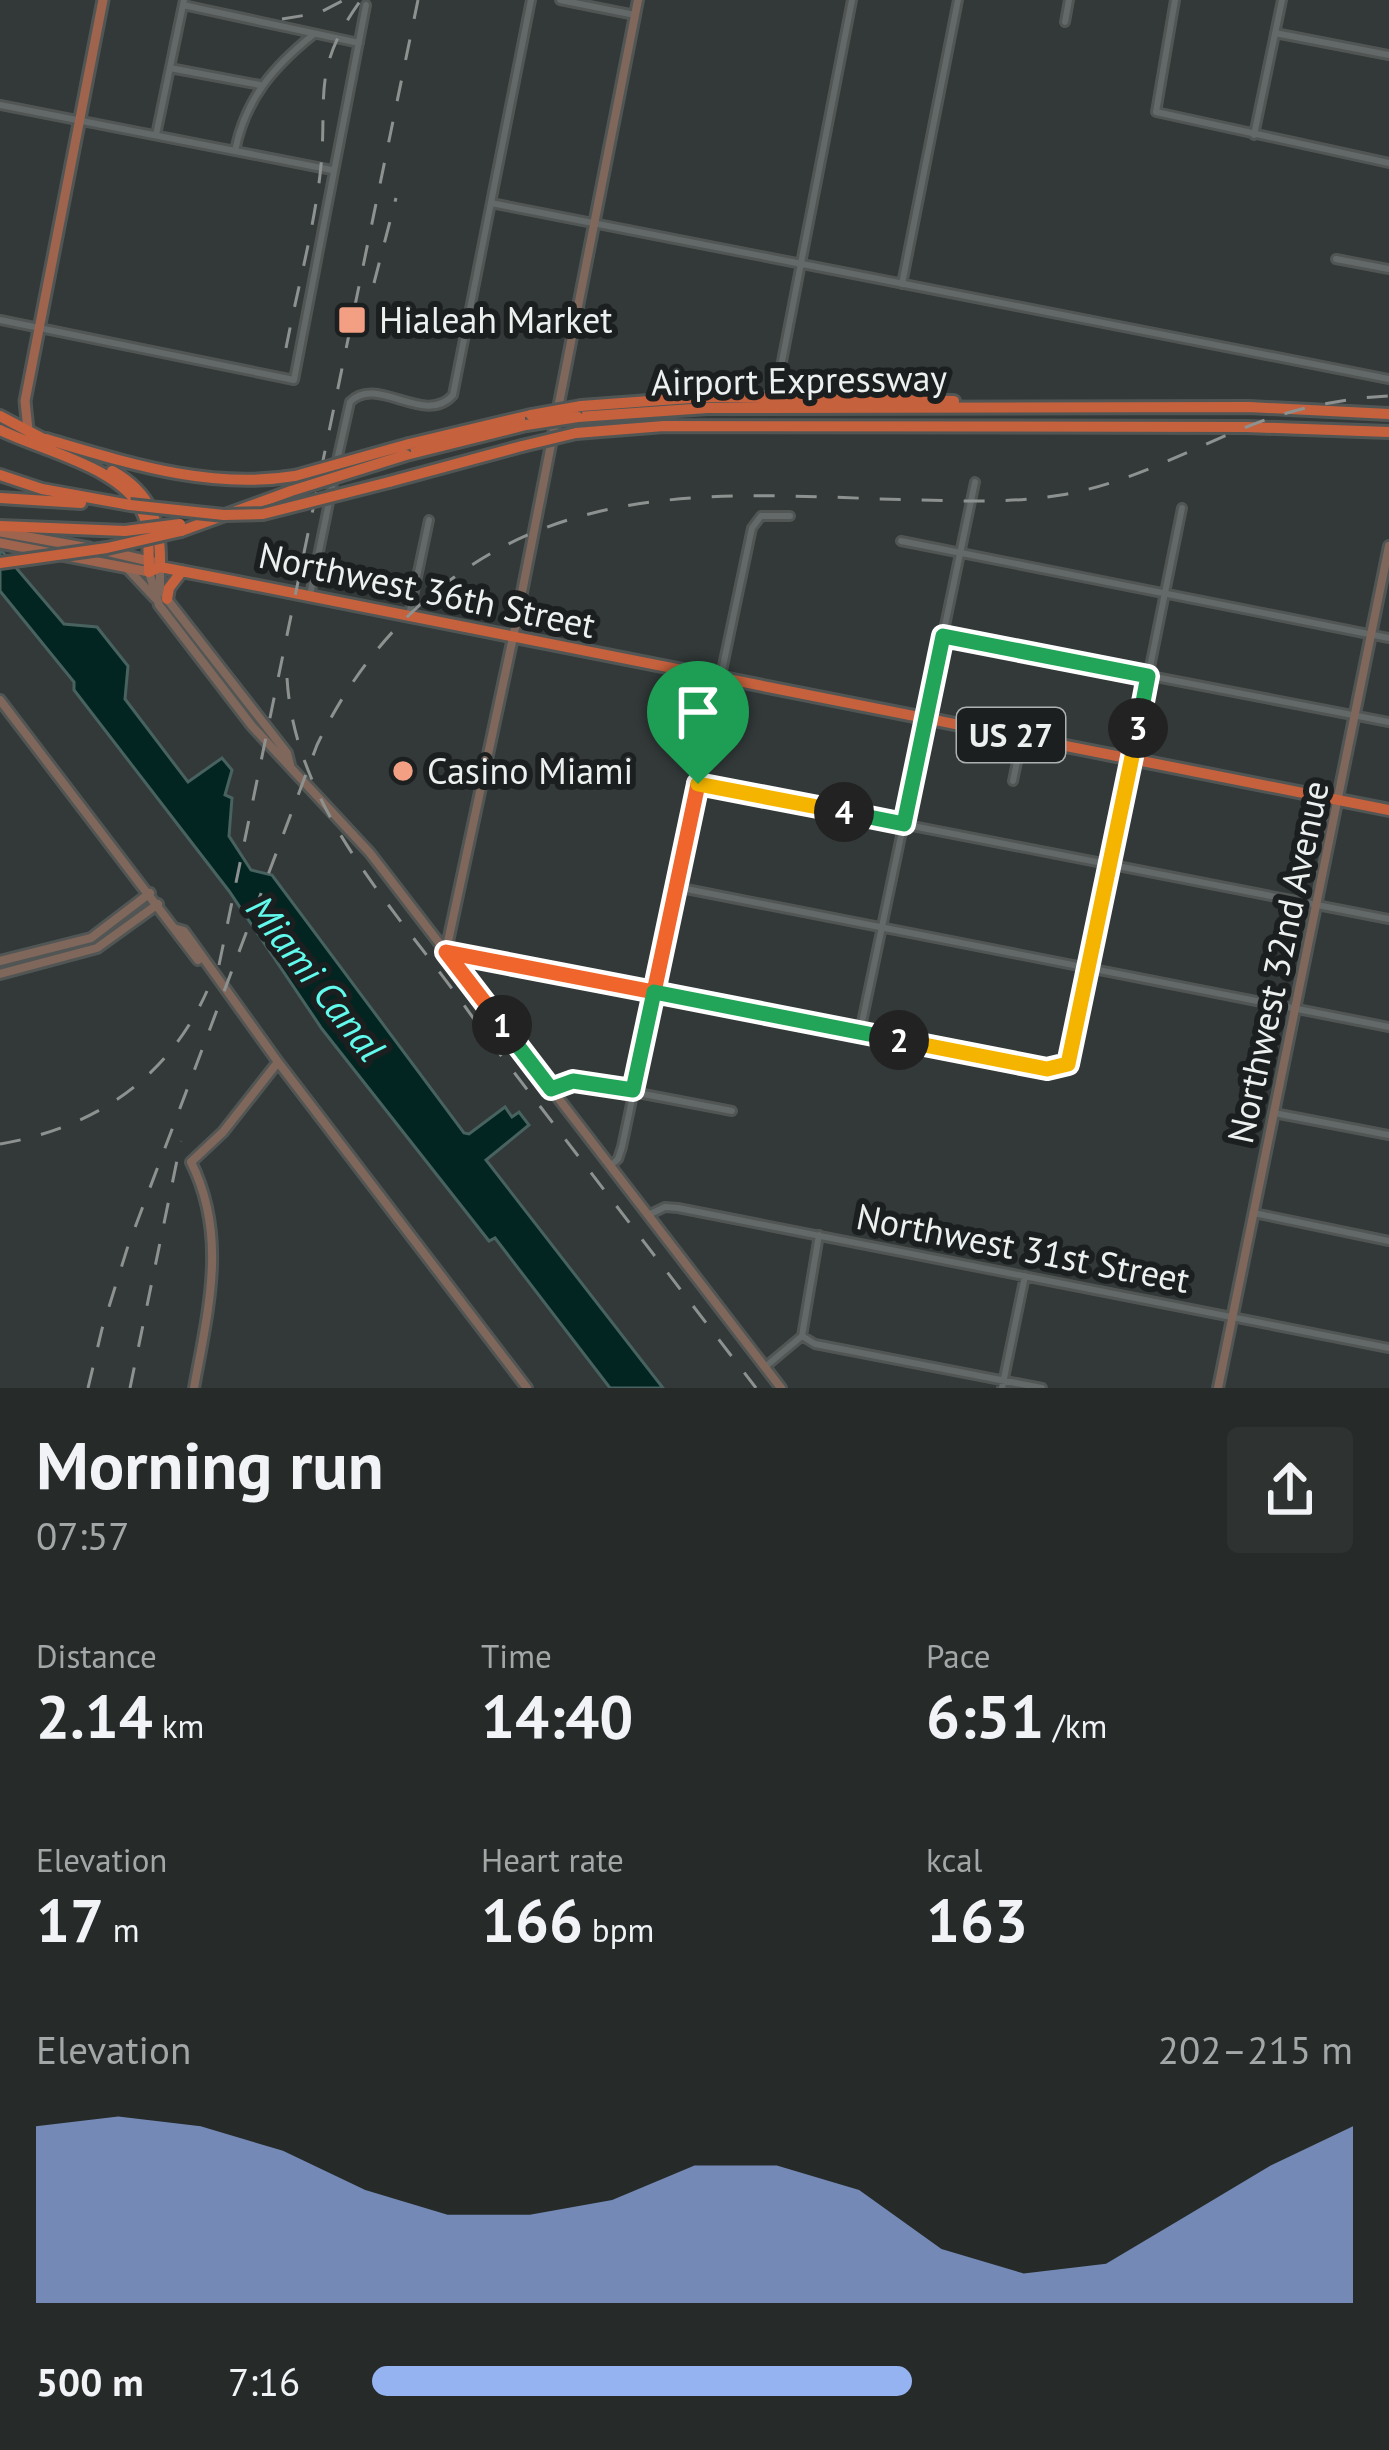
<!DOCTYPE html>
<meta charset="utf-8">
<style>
body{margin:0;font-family:"PT Sans",sans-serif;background:#2e3332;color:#f1f3f6;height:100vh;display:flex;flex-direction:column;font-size:45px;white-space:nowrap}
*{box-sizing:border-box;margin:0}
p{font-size:39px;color:#a4a7a8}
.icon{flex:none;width:66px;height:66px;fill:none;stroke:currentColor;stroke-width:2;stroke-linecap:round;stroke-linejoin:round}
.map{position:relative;height:1388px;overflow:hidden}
.panel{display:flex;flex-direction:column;background:#262b2a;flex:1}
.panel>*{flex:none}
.pin{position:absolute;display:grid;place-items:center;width:102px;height:102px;color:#fff;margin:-123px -51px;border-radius:50% 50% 50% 0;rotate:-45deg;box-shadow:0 0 12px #0007}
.pin .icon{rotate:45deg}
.km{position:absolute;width:60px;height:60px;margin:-30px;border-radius:50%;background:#222;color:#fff;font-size:33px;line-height:60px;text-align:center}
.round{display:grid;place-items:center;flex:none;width:126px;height:126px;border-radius:12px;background:#2e3332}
.summary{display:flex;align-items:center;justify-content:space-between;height:204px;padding:0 36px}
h1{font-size:66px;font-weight:700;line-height:90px}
.figures{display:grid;grid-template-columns:repeat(3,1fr);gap:18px;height:204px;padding:12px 36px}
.figures div{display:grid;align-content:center}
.figures b{font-size:60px;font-weight:700}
.figures small{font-size:33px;font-weight:400}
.figures p{font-size:33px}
.chart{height:336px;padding:24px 36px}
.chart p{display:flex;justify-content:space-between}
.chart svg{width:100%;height:216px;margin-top:12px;fill:#95b2f1;opacity:.7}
ul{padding:0 36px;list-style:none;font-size:39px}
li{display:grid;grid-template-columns:192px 144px 1fr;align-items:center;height:90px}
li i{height:30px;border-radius:15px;background:#95b2f1}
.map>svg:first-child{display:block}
.water{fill:#022522;stroke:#486260;stroke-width:3}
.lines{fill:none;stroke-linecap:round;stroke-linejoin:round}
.street-casing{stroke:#515655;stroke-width:12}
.secondary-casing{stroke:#515655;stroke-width:14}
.primary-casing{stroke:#515655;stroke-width:15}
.highway-casing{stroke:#515655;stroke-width:16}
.street{stroke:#626968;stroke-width:6}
.secondary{stroke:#80675b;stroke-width:8}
.primary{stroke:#9e644e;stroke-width:9}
.highway{stroke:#c6613d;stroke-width:10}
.rail{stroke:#8d9291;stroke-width:3;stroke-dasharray:21 21;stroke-linecap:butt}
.highway-bridge-casing{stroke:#515655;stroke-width:16;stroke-linecap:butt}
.highway-bridge{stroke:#c6613d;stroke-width:10}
.split-1-casing{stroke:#fff;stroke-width:24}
.split-2-casing{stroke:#fff;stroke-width:24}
.split-3-casing{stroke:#fff;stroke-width:24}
.split-4-casing{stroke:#fff;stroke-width:24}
.split-5-casing{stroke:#fff;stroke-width:24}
.split-1{stroke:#f0652b;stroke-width:15}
.split-2{stroke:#22a559;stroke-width:15}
.split-3{stroke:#f5b400;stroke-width:15}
.split-4{stroke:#22a559;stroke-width:15}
.split-5{stroke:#f5b400;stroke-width:15}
.poi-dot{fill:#f39f83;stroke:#1c1f1f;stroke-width:4.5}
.labels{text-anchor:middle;stroke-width:12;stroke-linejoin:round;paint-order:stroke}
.shield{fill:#1c1f1f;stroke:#aeb1b1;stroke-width:3}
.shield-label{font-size:33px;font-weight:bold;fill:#ecf0ef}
.poi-label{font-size:36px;fill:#ecf0ef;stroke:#1c1f1f;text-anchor:start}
.street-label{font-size:36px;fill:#ecf0ef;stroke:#1c1f1f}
.water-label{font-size:39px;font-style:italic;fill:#61faed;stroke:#1c1f1f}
</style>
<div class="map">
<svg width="1389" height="1388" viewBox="0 0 1389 1388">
<rect width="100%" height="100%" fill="#323938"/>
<path class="water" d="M 0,549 L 64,624 L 97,627 L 128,666 L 125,699 L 188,782 L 222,758 L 232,770 L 225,795 L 232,798 L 229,836 L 251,870 L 272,875 L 464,1133 L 469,1134 L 505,1107 L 512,1117 L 519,1112 L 529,1125 L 486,1160 L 663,1388 L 610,1388 L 495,1238 L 489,1241 L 322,1029 L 229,891 L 74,690 L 74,682 L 0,591 Z"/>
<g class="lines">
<g class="street-casing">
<path id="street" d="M 560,0 L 635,15
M 1175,0 L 1156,112 L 1389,163
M 183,5 L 359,43
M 1065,22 L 1069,0
M 1275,33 L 1389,55
M 170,68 L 260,85
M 0,105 L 332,170
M 156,135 L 184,0
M 1254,135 L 1282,0
M 235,151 C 245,99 274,66 314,34
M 491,203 L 1389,379
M 1336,259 L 1389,269
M 902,284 L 958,0
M 0,320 L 294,380 L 366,5
M 779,377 L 852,0
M 336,465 L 350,402 C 377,374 425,427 453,395 L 531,0
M 901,541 L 1389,638
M 310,595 L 334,478
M 409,615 L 429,520
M 943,636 L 1389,722
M 1013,781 L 1022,738
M 697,784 L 1389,919
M 676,887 L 1389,1027
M 446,952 L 1047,1069 L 1066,1066 L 1073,1051 L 1182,508
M 860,1032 L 975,482
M 551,1089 L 567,1081 L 581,1082 L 732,1111
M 1274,1113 L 1389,1135
M 610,1166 L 618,1159 L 622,1147 L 752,528 L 761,516 L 790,516
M 1254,1213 L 1389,1241
M 648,1215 L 665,1207 L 678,1208 L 1389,1348
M 802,1336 L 815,1344 L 1042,1388
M 802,1336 L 819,1235
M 765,1367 L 802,1336
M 1002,1388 L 1025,1276"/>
</g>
<g class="secondary-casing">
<path id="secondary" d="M 160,567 L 160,586 L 167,599 L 287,753 L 290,765
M 128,569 L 155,598
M 149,572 L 159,605 L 252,726 L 370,853 L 781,1388
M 0,700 L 198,960
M 177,929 L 184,931 L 278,1062 L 527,1388
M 446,951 L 515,628 L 638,0
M 0,961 L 91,938 L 150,893
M 0,974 L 97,948 L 158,904
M 194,1388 C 208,1310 228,1236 191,1162 L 223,1132 L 278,1062
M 1218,1388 L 1389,546"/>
</g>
<g class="primary-casing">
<path id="primary" d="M 28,430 L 25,401 L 103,0
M 0,532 L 89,548
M 0,543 L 149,572
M 106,551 L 153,562"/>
</g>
<g class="highway-casing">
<path id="highway" d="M 581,406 L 704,397 L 954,401
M 0,416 L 51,443
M 578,417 L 707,408 L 1249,407 L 1389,414
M 0,430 C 42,451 127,468 144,516 C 150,534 148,553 149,572 L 160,567 L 233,581 L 1389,810
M 576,433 L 664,426 L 1246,427 L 1389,432
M 46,439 C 128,463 209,490 295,476
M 409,444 L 531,415
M 406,455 L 526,425
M 112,471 C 152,493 161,523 160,567
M 0,475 L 42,489 L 130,505
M 389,482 L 522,446
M 0,498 L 81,503
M 0,526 L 125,531
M 181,531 L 291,491
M 167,599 L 169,588 L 182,571"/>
</g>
<use href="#street" class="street"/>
<use href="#secondary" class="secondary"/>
<use href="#primary" class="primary"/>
<use href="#highway" class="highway"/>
<path class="rail" d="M 282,19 L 319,13 L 344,0
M 374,283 L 396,198
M 286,348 C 297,291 313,233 320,175 C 329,97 309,72 361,0
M 287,678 C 295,816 407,919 480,1028 L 756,1388
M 219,965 L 418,0
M 0,1144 C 94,1128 168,1079 207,991
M 88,1388 L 102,1329 L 128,1246 L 317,745 C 349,678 394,621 453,578 C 591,476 756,496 916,500 C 965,501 1013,503 1061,495 C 1134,483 1196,445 1265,420 C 1305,406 1347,398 1389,396
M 130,1388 L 181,1141"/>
<g class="highway-bridge-casing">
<path id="highway-bridge" d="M 531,415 L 581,406
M 526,425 L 578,417
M 522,446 L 576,433
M 295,476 L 409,444
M 291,491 L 406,455
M 130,505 L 224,515 L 263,514 L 389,482
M 125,531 L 180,524
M 0,563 L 107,548 L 181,531"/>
</g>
<use href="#highway-bridge" class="highway-bridge"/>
</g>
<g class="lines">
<g class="split-1-casing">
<path id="split-1" d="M 502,1025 L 446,952 L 654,992 L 698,784"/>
</g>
<g class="split-2-casing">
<path id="split-2" d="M 502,1025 L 551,1089 L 573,1081 L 633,1090 L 654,992 L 899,1040"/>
</g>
<g class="split-3-casing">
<path id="split-3" d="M 899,1040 L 1047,1069 L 1068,1064 L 1138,728"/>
</g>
<g class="split-4-casing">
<path id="split-4" d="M 844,812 L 904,824 L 943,636 L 1148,676 L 1138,728"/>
</g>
<g class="split-5-casing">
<path id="split-5" d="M 698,784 L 844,812"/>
</g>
<use href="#split-1" class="split-1"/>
<use href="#split-2" class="split-2"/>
<use href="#split-3" class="split-3"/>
<use href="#split-4" class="split-4"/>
<use href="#split-5" class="split-5"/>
</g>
<g class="poi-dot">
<rect x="337" y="305" width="30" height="30" rx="6"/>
<circle cx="403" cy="771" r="12"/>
</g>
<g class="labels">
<rect class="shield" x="957" y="708" width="108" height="54" rx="9"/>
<g class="shield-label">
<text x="1011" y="747">US 27</text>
</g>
<g class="poi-label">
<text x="379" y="333">Hialeah Market</text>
<text x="427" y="784">Casino Miami</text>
</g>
<g class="street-label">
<text transform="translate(799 380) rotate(-1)" y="13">Airport Expressway</text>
<text transform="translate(427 590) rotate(12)" y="13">Northwest 36th Street</text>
<text transform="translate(1278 962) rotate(-78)" y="13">Northwest 32nd Avenue</text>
<text transform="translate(1023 1248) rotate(11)" y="13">Northwest 31st Street</text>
</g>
<g class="water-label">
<text transform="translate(316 978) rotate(52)" y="14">Miami Canal</text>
</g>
</g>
</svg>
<div class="pin" style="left:698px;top:784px;background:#1e9e55"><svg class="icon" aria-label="arrive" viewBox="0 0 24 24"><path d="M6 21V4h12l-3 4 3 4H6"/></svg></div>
<b class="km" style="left:502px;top:1025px">1</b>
<b class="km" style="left:899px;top:1040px">2</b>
<b class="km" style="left:1138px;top:728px">3</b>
<b class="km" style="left:844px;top:812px">4</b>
</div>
<section class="panel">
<div class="summary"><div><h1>Morning run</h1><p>07:57</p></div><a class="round"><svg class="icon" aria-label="share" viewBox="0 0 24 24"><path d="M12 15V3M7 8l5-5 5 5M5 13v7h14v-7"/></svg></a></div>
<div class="figures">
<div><p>Distance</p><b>2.14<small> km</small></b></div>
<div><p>Time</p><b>14:40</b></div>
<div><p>Pace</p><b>6:51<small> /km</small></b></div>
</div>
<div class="figures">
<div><p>Elevation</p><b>17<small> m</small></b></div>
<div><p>Heart rate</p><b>166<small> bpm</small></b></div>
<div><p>kcal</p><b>163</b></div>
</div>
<div class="chart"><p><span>Elevation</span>202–215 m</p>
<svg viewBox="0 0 160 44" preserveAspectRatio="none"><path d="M0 44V8L10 6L20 8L30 13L40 21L50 26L60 26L70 23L80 16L90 16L100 21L110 33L120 38L130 36L140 26L150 16L160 8V44z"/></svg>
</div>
<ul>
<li><b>500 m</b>7:16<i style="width:55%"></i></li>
</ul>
</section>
